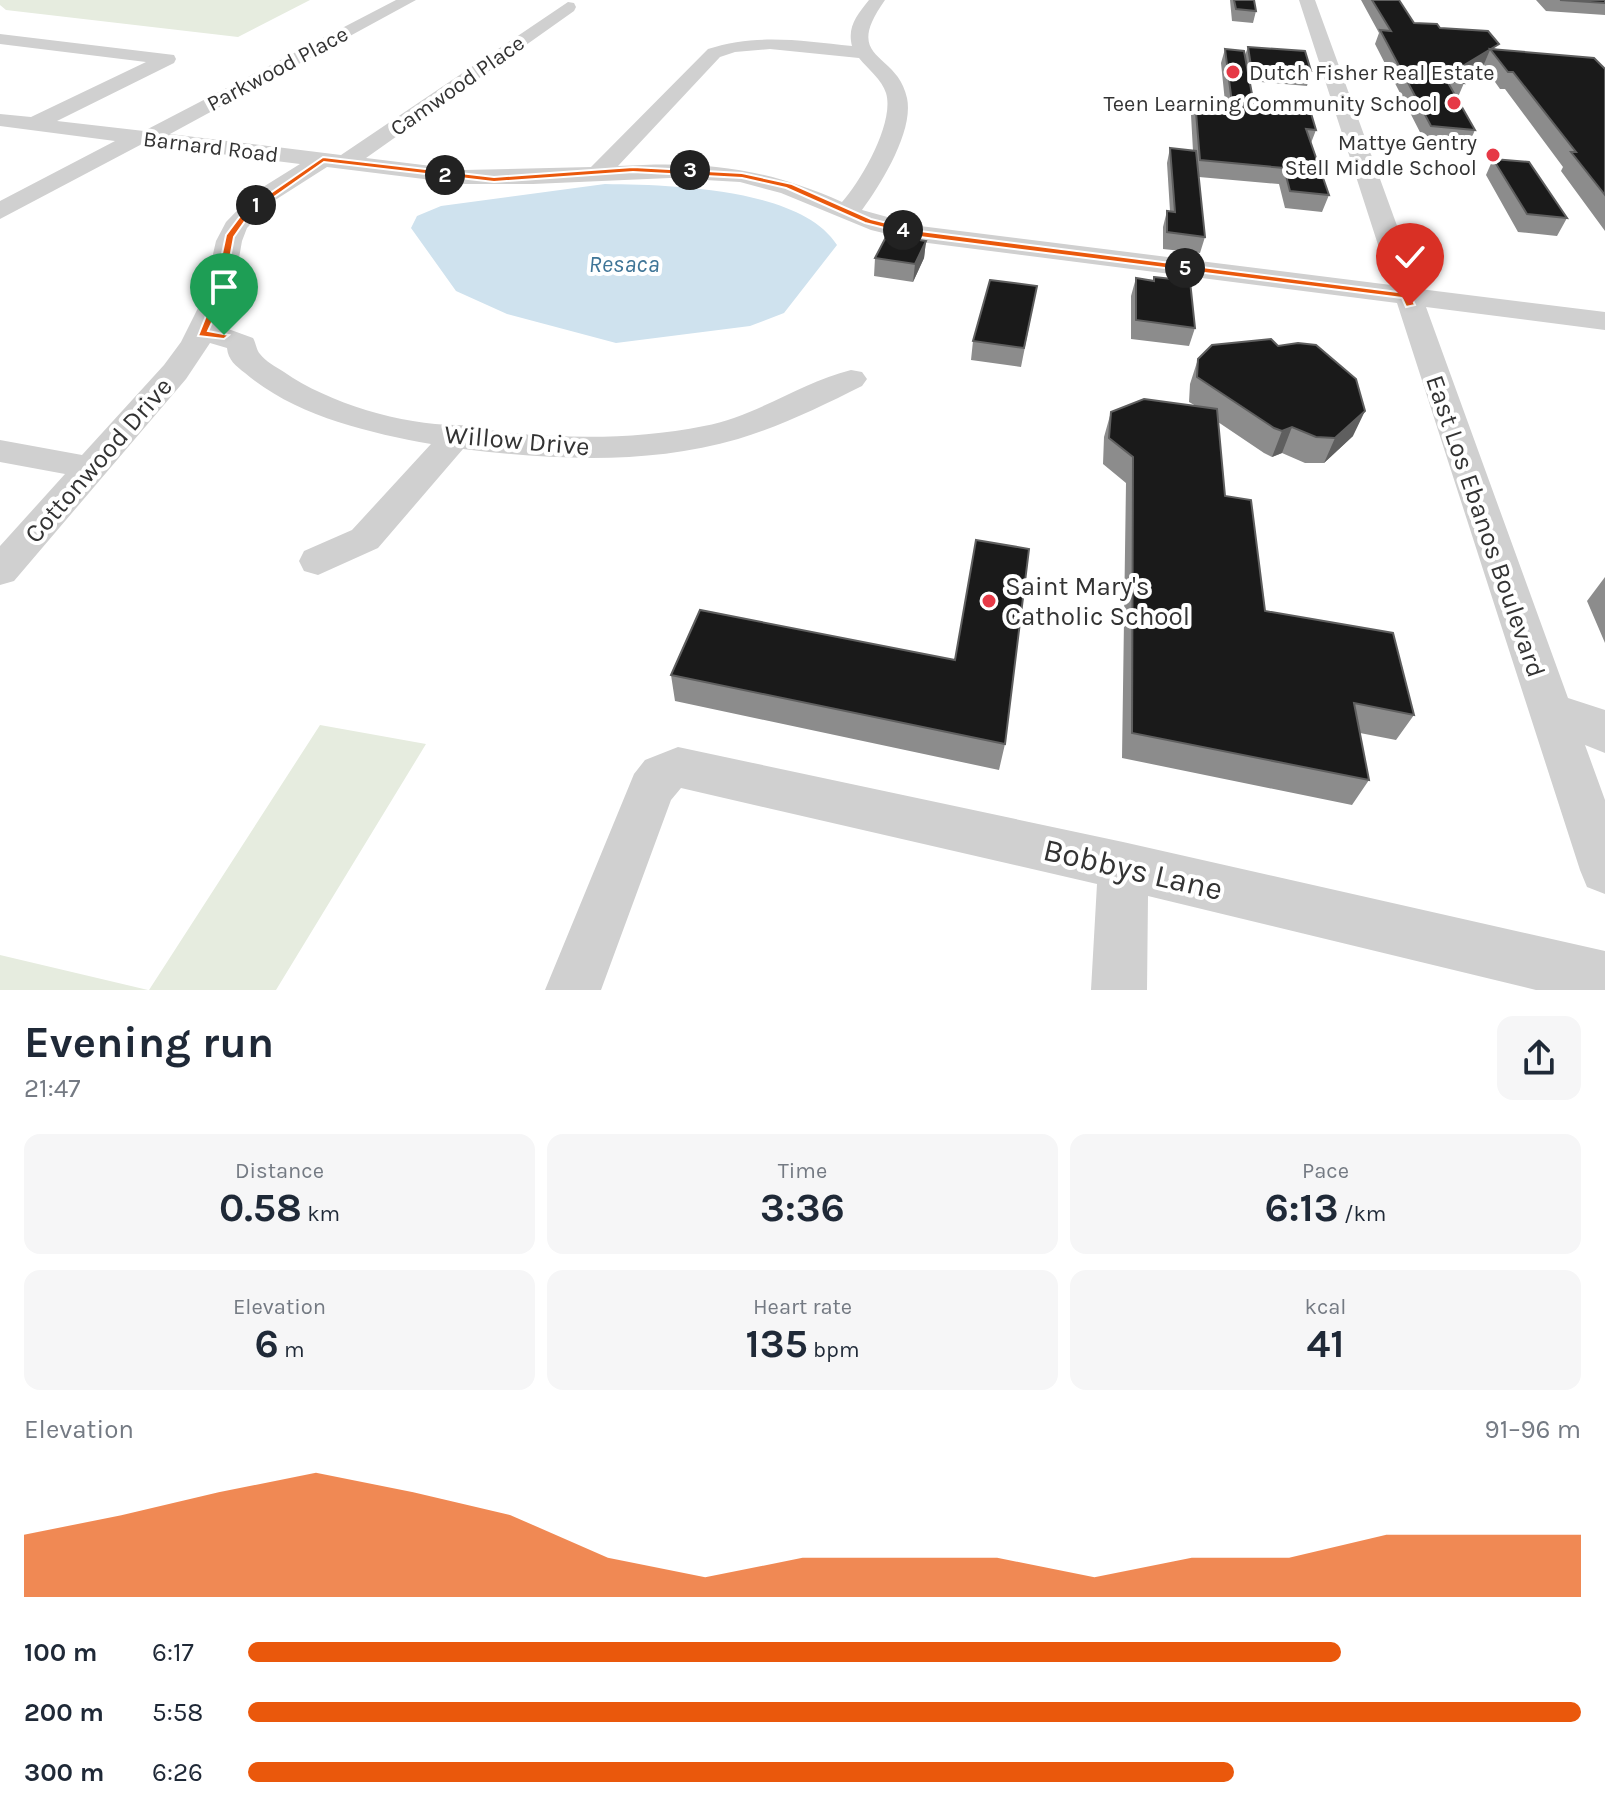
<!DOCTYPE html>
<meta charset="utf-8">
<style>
body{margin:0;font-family:Karla,sans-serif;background:#f6f6f7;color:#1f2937;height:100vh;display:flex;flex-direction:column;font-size:30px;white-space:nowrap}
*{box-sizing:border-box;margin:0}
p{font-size:26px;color:#747a83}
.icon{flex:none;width:44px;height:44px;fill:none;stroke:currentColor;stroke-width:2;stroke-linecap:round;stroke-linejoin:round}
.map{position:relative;height:990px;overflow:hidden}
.panel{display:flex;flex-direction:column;background:#fff;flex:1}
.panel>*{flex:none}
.pin{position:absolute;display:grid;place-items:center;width:68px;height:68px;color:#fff;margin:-82px -34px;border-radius:50% 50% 50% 0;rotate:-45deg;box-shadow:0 0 8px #0007}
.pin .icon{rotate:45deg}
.km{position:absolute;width:40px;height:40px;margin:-20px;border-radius:50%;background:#222;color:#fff;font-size:22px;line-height:40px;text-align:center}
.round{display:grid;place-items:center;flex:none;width:84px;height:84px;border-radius:16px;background:#f6f6f7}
.head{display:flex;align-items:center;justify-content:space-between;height:136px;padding:0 24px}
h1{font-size:44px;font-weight:700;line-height:60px}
.metrics{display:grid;grid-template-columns:repeat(3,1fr);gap:12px;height:136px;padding:8px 24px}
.metrics div{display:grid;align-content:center;border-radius:16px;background:#f6f6f7;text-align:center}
.metrics b{font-size:40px;font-weight:700}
.metrics small{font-size:22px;font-weight:400}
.metrics p{font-size:22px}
.chart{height:224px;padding:16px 24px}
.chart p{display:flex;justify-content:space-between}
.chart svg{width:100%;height:144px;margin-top:8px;fill:#ea580c;opacity:.7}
ul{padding:0 24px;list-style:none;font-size:26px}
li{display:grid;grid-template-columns:128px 96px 1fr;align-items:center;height:60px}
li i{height:20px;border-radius:10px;background:#ea580c}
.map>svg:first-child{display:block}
.green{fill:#e6ecdf}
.water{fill:#cfe2ee}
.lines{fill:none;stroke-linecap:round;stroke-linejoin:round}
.minor{fill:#d0d0d0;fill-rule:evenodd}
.wall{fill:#8c8c8c}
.shaded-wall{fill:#5f5f5f}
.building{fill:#1a1a1a;stroke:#5f5f5f;stroke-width:2}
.route{fill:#ea580c;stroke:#fff;stroke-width:2}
.poi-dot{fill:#e63946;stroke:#fff;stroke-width:3}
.labels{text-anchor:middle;stroke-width:8;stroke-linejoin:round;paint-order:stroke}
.far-street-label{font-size:22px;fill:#333;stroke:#fff}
.far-poi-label{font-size:22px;fill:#333;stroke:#fff;text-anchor:end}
.far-water-label{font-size:24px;font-style:italic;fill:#3f7597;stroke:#fff}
.street-label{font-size:26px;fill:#333;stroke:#fff}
.poi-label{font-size:26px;fill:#333;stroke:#fff;text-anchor:start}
.near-street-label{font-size:32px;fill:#333;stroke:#fff}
</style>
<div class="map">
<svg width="1605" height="990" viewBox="0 0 1605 990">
<rect width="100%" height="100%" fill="#fff"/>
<path class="green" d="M 0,0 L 310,0 L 238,37 L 6,10 L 0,5 Z
M 320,725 L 426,744 L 276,990 L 149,990 Z
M 0,955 L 148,990 L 0,990 Z"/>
<path class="water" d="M 605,184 C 667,185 800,187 837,245 L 784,313 L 750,326 L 616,343 L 507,314 L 456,291 L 411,228 L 417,216 L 441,206 Z"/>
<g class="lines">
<path class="minor" d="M 396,0 L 416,0 L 170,134 L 341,155 L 568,2 L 574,3 L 576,7 L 574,11 L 366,158 L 464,170 L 591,167 L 708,49 C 757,33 802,41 852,46 C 847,27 857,15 869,0 L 885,0 C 841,62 897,50 907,98 C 914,131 881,184 862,210 L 920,226 L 1391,285 L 1299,0 L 1315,0 L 1420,289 L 1605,312 L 1605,330 L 1426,307 L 1568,698 L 1605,710 L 1605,753 L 1585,745 L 1605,800 L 1605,894 L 1587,887 L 1580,870 L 1397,303 L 920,242 L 871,230 L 781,193 L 740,182 L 670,178 L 533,184 L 464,184 L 327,167 L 272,202 L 247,228 L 242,241 L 232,298 L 220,326 L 253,338 C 256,343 256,349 260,354 C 265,361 276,367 284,372 C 328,403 403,425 456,425 C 471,425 493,432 510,433 C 574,439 640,439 704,426 C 757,416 802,382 851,370 L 862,372 L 867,379 L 862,386 C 822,406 781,426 738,439 C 649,465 555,460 463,449 L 378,548 L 318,575 L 304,571 L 299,561 L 304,551 L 352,530 L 431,444 C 366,432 296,416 245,373 C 236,366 228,360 227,348 L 210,343 L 186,379 L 14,581 L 0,585 L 0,546 L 65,474 L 0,462 L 0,440 L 82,455 L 164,365 L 181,342 L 203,298 L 216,241 L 226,222 L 255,192 L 300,164 L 142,144 L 0,219 L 0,201 L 115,141 L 0,126 L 0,114 L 31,117 L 146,62 L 0,44 L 0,34 L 174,55 L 176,59 L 174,63 L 57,121 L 144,131 ZM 770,49 L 859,58 C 868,69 882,80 886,93 C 895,122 861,181 842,202 C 762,167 705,161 618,166 L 720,57 L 735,52 Z
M 678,747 L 1123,842 L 1605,951 L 1605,990 L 1536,990 L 1148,896 L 1147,990 L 1091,990 L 1097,884 L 681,788 L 671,800 L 601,990 L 545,990 L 634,774 L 645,760 Z"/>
</g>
<path class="wall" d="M 1230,0 L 1254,0 L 1256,11 L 1253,23 L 1232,21 Z
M 1361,0 L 1399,0 L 1414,23 L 1440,28 L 1497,49 L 1605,69 L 1605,231 L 1561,171 L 1563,167 L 1505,89 L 1500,89 L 1483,65 L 1484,64 L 1461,78 L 1464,83 L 1458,97 L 1456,97 L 1475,130 L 1468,146 L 1425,142 L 1375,44 L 1379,33 Z
M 1536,0 L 1605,0 L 1605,15 L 1546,11 Z
M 1248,47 L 1311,71 L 1307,86 L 1250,81 L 1254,105 L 1316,130 L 1311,143 L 1329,195 L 1322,212 L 1285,208 L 1279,184 L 1199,177 L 1205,237 L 1200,253 L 1163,249 L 1163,227 L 1167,211 L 1170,211 L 1167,163 L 1170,148 L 1193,151 L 1191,115 L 1195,100 L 1225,102 L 1221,63 L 1225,49 L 1245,55 Z
M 1493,159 L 1567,218 L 1557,236 L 1518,232 L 1486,175 Z
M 926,241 L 924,258 L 913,282 L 874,276 L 875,258 Z
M 1154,277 L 1195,328 L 1189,346 L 1131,339 L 1131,296 L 1136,278 L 1153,280 Z
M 1037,286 L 1021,367 L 971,360 L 973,341 Z
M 1198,359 L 1353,436 L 1324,463 L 1305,463 L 1282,453 L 1272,457 L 1264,453 L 1218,422 L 1225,496 L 1265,611 L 1414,715 L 1396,740 L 1360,733 L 1369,780 L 1352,805 L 1122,758 L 1126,483 L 1103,464 L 1104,437 L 1111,412 L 1196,406 L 1189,402 L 1190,384 Z
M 1605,577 L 1605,643 L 1587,601 Z
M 671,675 L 1005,744 L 999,770 L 675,701 Z"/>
<path class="shaded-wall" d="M 1490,50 L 1484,64 L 1455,82 L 1456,70 Z
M 926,241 L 924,258 L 913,282 L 915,264 Z
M 1365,411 L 1353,436 L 1324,463 L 1335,438 Z
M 1292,427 L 1282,453 L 1272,457 L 1282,431 Z"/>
<path class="building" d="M 1234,0 L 1254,0 L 1256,11 L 1236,9 Z
M 1372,0 L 1399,0 L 1414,23 L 1437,24 L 1440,28 L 1488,31 L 1499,44 L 1456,70 L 1464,83 L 1447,81 L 1475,130 L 1431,126 L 1380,30 L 1391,31 Z
M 1560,0 L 1605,0 L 1605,3 Z
M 1248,47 L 1305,51 L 1311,71 L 1251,66 Z
M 1225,49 L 1244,51 L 1254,105 L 1310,110 L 1316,130 L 1306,129 L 1329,195 L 1290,191 L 1284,168 L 1200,160 L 1195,100 L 1232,103 Z
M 1490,49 L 1594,58 L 1605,69 L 1605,195 L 1571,152 L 1576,152 L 1513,72 L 1508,72 Z
M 1170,148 L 1196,151 L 1205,237 L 1167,232 L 1167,211 L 1175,212 Z
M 1493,159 L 1529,162 L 1567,218 L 1527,214 Z
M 887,235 L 926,241 L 915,264 L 875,258 Z
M 1154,277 L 1190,281 L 1195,328 L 1136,320 L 1136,278 L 1154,281 Z
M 990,280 L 1037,286 L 1024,348 L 973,341 Z
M 1271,339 L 1278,346 L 1298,343 L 1316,345 L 1356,379 L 1365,411 L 1335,438 L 1316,437 L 1292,427 L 1282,431 L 1274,428 L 1197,377 L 1198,359 L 1212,345 Z
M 1144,399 L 1217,409 L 1225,496 L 1251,500 L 1265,611 L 1393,633 L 1414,715 L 1354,703 L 1369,780 L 1132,733 L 1133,457 L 1109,438 L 1111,412 Z
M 976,540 L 1029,549 L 1005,744 L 671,675 L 700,610 L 955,660 Z"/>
<path class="route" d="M 323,157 L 494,177 L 633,167 L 742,173 L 792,184 L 871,219 L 920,231 L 1406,293 L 1411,296 L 1415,305 L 1406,307 L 1402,298 L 920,237 L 865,223 L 786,188 L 742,178 L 633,172 L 494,182 L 324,162 L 250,214 L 234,237 L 222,301 L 208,331 L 229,335 L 224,339 L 198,336 L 212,301 L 226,235 L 244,211 Z"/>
<g class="poi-dot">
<circle cx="1233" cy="72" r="8"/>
<circle cx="1454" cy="103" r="8"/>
<circle cx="1493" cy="155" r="8"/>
<circle cx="989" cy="601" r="8"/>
</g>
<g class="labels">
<g class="far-street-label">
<text transform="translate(277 68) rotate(-28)" y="8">Parkwood Place</text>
<text transform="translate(457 85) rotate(-35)" y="8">Camwood Place</text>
<text transform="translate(211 146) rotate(7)" y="8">Barnard Road</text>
</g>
<g class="far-poi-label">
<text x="1249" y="80" text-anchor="start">Dutch Fisher Real Estate</text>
<text x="1438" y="111">Teen Learning Community School</text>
<text x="1477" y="150">Mattye Gentry<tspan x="1477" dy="25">Stell Middle School</tspan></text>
</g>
<g class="far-water-label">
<text x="624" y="272">Resaca</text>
</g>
<g class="street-label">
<text transform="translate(517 440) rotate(5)" y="9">Willow Drive</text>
<text transform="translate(98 460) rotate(-49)" y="9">Cottonwood Drive</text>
<text transform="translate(1486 526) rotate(71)" y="9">East Los Ebanos Boulevard</text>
</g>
<g class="poi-label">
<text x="1005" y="595">Saint Mary's<tspan x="1005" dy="30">Catholic School</tspan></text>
</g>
<g class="near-street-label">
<text transform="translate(1133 869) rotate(13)" y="11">Bobbys Lane</text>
</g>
</g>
</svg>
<div class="pin" style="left:224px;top:335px;background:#1e9e55"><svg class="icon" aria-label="arrive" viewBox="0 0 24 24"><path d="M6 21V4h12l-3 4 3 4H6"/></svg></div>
<div class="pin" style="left:1410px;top:305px;background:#d93025"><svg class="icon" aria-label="check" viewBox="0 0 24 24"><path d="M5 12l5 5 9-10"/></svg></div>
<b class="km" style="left:256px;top:205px">1</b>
<b class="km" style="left:445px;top:175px">2</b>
<b class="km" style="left:690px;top:170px">3</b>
<b class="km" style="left:903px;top:230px">4</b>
<b class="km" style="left:1185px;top:268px">5</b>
</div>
<section class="panel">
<div class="head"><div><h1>Evening run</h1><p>21:47</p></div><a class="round"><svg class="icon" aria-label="share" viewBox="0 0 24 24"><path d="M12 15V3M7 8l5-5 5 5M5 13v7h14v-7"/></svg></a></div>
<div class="metrics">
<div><p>Distance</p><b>0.58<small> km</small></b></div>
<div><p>Time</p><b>3:36</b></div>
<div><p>Pace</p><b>6:13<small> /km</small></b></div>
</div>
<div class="metrics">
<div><p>Elevation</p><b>6<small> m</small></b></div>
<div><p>Heart rate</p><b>135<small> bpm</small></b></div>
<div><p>kcal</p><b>41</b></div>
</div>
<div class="chart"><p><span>Elevation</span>91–96 m</p>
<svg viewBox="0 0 160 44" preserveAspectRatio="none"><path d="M0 44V25L10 19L20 12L30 6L40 12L50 19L60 32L70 38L80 32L90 32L100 32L110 38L120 32L130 32L140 25L150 25L160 25V44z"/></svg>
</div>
<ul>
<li><b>100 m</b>6:17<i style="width:82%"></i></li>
<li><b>200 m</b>5:58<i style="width:100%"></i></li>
<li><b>300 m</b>6:26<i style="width:74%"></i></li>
</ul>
</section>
